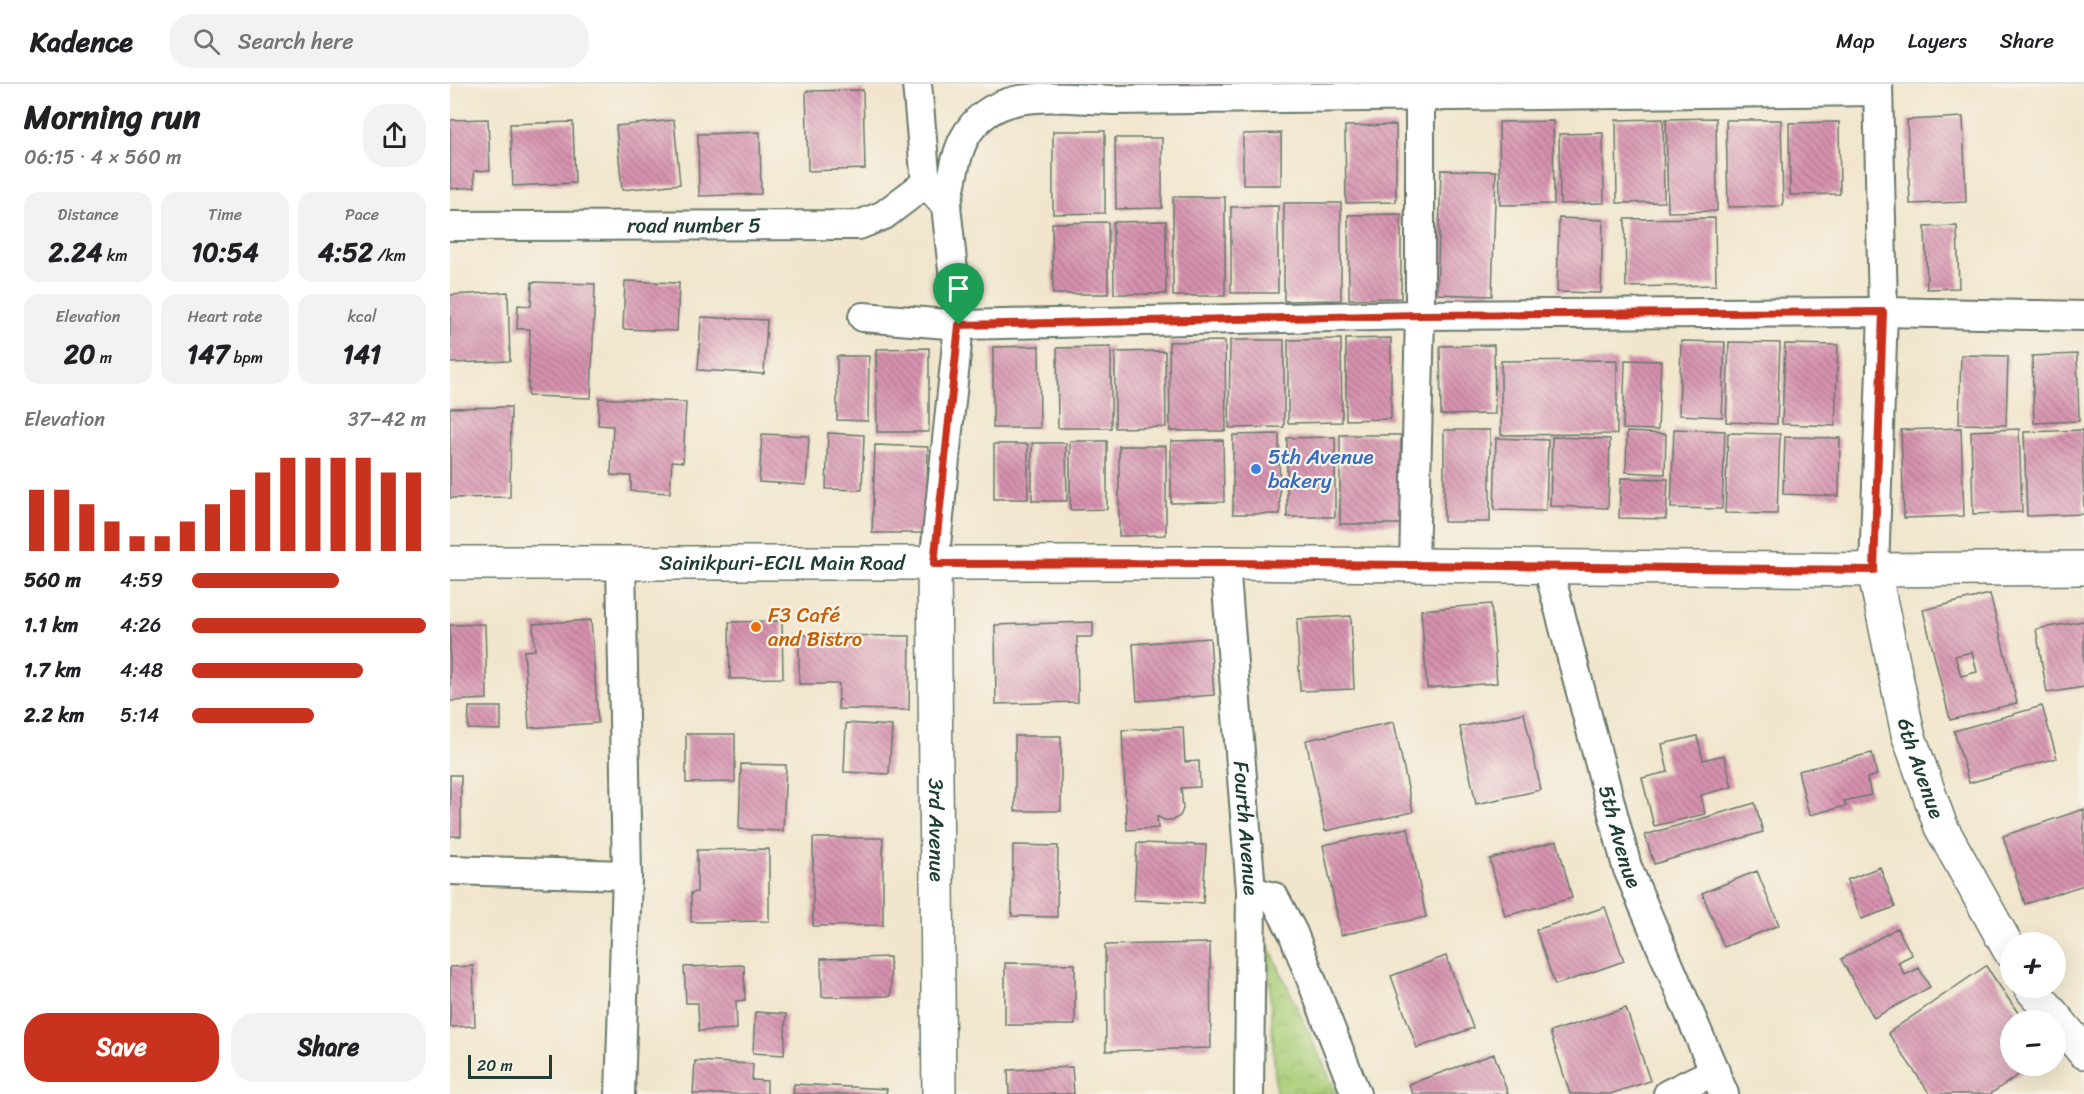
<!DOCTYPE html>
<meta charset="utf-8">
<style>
body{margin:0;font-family:Sriracha,sans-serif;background:#f2f2f2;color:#202124;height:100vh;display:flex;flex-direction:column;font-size:22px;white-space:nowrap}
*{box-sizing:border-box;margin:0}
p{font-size:20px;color:#757577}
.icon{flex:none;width:33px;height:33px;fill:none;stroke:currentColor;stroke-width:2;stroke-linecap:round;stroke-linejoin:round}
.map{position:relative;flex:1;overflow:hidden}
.panel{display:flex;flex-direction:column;background:#fff;width:450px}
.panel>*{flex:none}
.tools{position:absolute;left:1550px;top:848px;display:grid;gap:12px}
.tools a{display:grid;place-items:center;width:66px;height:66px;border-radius:50%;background:#fff;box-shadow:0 6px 24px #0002;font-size:30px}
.scale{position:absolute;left:18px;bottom:15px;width:84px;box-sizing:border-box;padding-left:6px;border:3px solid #1f3d34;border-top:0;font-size:16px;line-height:21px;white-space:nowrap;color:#1f3d34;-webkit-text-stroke:4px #f7f3e8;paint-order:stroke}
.pin{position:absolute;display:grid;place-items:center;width:51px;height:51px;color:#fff;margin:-62px -26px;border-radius:50% 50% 50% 0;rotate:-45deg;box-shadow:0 0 6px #0007}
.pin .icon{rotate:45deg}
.round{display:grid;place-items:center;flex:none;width:63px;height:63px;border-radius:24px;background:#f2f2f2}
.head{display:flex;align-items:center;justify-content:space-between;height:102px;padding:0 24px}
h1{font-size:33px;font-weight:700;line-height:45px}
.figures{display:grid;grid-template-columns:repeat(3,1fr);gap:9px;height:102px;padding:6px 24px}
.figures div{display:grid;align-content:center;border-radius:15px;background:#f2f2f2;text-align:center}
.figures b{font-size:26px;font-weight:700}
.figures small{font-size:16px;font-weight:400}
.figures p{font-size:16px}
.chart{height:168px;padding:12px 24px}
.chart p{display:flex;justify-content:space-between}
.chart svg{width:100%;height:108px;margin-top:6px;stroke:#c8321e;stroke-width:6}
.action{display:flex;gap:12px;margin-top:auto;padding:12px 24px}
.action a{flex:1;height:69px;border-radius:24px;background:#c8321e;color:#fff;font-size:24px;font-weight:700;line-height:69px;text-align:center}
.action a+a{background:#f2f2f2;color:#202124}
ul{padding:0 24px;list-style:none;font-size:20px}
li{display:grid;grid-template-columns:96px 72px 1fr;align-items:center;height:45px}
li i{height:15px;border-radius:8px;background:#c8321e}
header{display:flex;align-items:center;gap:36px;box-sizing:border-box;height:84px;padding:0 30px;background:#fff;border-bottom:2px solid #e0e0e0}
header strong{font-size:28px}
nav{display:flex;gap:33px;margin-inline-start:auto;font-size:21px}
.search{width:420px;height:54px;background:#f2f2f2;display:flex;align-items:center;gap:15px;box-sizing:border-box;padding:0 21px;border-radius:24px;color:#757577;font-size:22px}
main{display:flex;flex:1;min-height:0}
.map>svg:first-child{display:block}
.park{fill:url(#park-crowns);stroke:#648656;stroke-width:1.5}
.building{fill:url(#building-back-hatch);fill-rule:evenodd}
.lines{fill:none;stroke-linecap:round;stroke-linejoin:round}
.minor-casing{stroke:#68786a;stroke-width:32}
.tertiary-casing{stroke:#68786a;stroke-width:36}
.secondary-casing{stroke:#68786a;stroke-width:36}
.minor{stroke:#fff;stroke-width:28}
.tertiary{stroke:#fff;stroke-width:33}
.secondary{stroke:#fff;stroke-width:33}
.route-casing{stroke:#fff;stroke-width:12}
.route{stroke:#c8321e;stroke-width:8}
.shop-dot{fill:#3f7fe0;stroke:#f7f3e8;stroke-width:2}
.food-dot{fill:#e8710a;stroke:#f7f3e8;stroke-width:2}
.labels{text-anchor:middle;stroke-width:4.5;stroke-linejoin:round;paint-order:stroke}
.street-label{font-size:21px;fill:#1f3d34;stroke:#f7f3e8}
.shop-label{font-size:21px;fill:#366cbe;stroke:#f7f3e8;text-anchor:start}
.food-label{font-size:21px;fill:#c56008;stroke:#f7f3e8;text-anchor:start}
</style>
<header>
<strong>Kadence</strong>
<div class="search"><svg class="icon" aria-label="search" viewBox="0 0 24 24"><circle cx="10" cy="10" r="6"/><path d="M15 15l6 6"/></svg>Search here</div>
<nav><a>Map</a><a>Layers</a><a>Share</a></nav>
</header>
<main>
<section class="panel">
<div class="head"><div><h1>Morning run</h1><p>06:15 · 4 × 560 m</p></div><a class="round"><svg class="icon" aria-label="share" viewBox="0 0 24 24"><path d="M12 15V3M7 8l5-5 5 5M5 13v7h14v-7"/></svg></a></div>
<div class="figures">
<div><p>Distance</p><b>2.24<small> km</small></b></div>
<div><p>Time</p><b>10:54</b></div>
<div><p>Pace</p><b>4:52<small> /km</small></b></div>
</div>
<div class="figures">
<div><p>Elevation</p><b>20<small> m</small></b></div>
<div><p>Heart rate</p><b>147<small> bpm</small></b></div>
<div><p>kcal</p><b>141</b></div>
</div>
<div class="chart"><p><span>Elevation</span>37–42 m</p>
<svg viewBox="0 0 160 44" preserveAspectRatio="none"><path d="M5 44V19M15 44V19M25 44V25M35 44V32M45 44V38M55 44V38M65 44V32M75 44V25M85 44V19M95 44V12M105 44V6M115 44V6M125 44V6M135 44V6M145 44V12M155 44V12"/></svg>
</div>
<ul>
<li><b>560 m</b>4:59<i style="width:63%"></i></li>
<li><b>1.1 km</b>4:26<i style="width:100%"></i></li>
<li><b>1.7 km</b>4:48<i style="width:73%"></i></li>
<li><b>2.2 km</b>5:14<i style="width:52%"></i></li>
</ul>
<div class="action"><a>Save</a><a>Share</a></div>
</section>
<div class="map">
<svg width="1634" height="1010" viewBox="0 0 1634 1010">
<defs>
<pattern id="park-crowns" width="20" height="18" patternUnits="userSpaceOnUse" patternTransform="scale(1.5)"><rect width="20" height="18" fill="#a9ce77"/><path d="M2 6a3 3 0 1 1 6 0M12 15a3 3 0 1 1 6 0" fill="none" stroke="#89a862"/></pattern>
<pattern id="building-back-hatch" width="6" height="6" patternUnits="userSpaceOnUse" patternTransform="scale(1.5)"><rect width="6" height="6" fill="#d691af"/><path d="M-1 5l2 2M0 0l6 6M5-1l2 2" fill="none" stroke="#ad788f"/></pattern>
</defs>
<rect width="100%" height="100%" fill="#f7f3e8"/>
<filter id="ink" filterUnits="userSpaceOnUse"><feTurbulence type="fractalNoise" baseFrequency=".0167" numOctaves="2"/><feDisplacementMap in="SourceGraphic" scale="12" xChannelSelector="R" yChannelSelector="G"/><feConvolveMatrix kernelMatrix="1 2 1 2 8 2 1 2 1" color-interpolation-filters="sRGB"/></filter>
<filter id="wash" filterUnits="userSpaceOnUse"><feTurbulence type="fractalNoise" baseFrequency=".008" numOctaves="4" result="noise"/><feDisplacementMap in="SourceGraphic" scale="24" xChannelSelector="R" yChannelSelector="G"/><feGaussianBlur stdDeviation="1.35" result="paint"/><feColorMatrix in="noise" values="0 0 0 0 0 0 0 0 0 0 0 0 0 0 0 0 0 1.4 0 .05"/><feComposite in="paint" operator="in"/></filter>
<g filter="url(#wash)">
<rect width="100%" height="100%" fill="#f1e6cd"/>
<path class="park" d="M 817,858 L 887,1010 L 826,1010 Z"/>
<g id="blocks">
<path class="building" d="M 724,0 L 770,0 L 770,3 L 724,4 Z
M 413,6 L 415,85 L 358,87 L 356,7 Z
M 1513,33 L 1516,118 L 1460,120 L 1457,36 Z
M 1266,34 L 1267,127 L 1218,128 L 1216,35 Z
M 38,35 L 40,86 L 24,87 L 25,103 L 0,105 L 0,36 Z
M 1213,35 L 1214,118 L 1167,119 L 1166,36 Z
M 224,36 L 230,100 L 172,106 L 166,42 Z
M 1276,36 L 1331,36 L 1333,122 L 1278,123 Z
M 1103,37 L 1104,120 L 1050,121 L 1049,38 Z
M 123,38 L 125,99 L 63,102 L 60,40 Z
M 1389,38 L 1390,110 L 1340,111 L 1339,39 Z
M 946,41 L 946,118 L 896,119 L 895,42 Z
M 603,47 L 655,47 L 655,129 L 603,130 Z
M 310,48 L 311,110 L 249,112 L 248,50 Z
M 831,49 L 831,101 L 793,101 L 793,50 Z
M 1153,49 L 1154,119 L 1110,120 L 1109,50 Z
M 665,54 L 712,54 L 712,124 L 666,125 Z
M 991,86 L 1046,87 L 1042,212 L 987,210 Z
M 723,113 L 775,113 L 775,212 L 723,212 Z
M 834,119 L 891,119 L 891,216 L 834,217 Z
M 828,122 L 828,209 L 781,209 L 781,123 Z
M 951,130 L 951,214 L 899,215 L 898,131 Z
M 1109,134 L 1153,136 L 1151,209 L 1107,208 Z
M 1265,134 L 1266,201 L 1176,203 L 1175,135 Z
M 716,137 L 716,210 L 664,210 L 663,138 Z
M 658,138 L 658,210 L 603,210 L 602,139 Z
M 1507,142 L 1509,204 L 1477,205 L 1475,143 Z
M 175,197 L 229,199 L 227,247 L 173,245 Z
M 82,198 L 145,200 L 141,314 L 78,312 L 80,245 L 67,245 L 68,221 L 81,222 Z
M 58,208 L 60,277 L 0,279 L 0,211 Z
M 251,233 L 317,236 L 314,290 L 248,286 Z
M 941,254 L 941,335 L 896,336 L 896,255 Z
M 891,255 L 892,338 L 838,339 L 838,256 Z
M 780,256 L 834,256 L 834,343 L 779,344 Z
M 775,257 L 776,347 L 720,347 L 719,258 Z
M 1231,257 L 1275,258 L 1272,333 L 1229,331 Z
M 1279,258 L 1330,259 L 1327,340 L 1276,338 Z
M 1335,260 L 1388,261 L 1385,342 L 1332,340 Z
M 1044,261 L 1045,330 L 991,331 L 990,262 Z
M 589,262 L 590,344 L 543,344 L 543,263 Z
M 661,263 L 661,344 L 608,344 L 607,264 Z
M 479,264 L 479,348 L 427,348 L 426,265 Z
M 715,267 L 716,343 L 665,344 L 665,268 Z
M 1627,270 L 1629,337 L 1584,339 L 1582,272 Z
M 1511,271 L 1558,272 L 1556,341 L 1509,340 Z
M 387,272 L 419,272 L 418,337 L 387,336 Z
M 1167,276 L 1167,350 L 1051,351 L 1051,277 Z
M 1175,276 L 1211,277 L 1208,346 L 1173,345 Z
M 149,314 L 236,318 L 233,378 L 222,377 L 220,409 L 181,407 L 181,392 L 161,391 L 163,342 L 148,341 Z
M 61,323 L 60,413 L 0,414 L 0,324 Z
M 1511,344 L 1514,432 L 1454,434 L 1451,346 Z
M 1224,345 L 1275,347 L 1272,425 L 1221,424 Z
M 1569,345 L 1572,428 L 1523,430 L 1521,347 Z
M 994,346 L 1040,346 L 1040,438 L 994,438 Z
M 1632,346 L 1634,430 L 1577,432 L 1574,348 Z
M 1177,348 L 1216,350 L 1215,390 L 1176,388 Z
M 378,349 L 414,351 L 412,406 L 376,405 Z
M 1278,349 L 1330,350 L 1327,430 L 1275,429 Z
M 312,350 L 359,352 L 356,401 L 309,398 Z
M 829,350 L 830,430 L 783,430 L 783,351 Z
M 890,351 L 951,351 L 951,440 L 890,440 Z
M 885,353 L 885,433 L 837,433 L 837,354 Z
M 1102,353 L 1160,355 L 1158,424 L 1100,422 Z
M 1335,353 L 1390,354 L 1389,412 L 1333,410 Z
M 1046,354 L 1098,356 L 1096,427 L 1044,426 Z
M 773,356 L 774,418 L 721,419 L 721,357 Z
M 620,357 L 657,357 L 657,425 L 620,426 Z
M 582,359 L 616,359 L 617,417 L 582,417 Z
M 544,360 L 578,360 L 578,415 L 544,415 Z
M 425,361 L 478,363 L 476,449 L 422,449 Z
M 669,362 L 716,362 L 716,451 L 669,452 Z
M 1171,394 L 1218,395 L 1216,435 L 1169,434 Z
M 1540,510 L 1567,619 L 1500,636 L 1473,526 ZM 1522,568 L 1527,588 L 1511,592 L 1505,572 Z
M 1041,520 L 1047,599 L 977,604 L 971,526 Z
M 901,532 L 904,605 L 850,607 L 847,535 Z
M 141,536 L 148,639 L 79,644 L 74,567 L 85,566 L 83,540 Z
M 332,537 L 333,594 L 280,595 L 279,538 Z
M 1634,537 L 1634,603 L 1597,609 L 1586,545 Z
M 643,538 L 643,553 L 627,553 L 628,618 L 546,620 L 545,541 Z
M 35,540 L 37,615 L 0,617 L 0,541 Z
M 349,551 L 460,552 L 459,626 L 388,625 L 389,600 L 349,600 Z
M 760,554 L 764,611 L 687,617 L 683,560 Z
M 1592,622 L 1607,674 L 1519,699 L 1504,647 Z
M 19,623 L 51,623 L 51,646 L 18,645 Z
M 1074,629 L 1091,706 L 1026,720 L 1010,643 Z
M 944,638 L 963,728 L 875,747 L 856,656 Z
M 396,639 L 442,642 L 439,690 L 394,688 Z
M 733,643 L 735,678 L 749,677 L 750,703 L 731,704 L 733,725 L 730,732 L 723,736 L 714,736 L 707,732 L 708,744 L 677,746 L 672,646 Z
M 236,650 L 285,650 L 285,698 L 236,699 Z
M 565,652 L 611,652 L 611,727 L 565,727 Z
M 1247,652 L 1253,676 L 1274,671 L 1282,703 L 1251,711 L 1255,730 L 1204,742 L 1192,694 L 1218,688 L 1212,660 Z
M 1422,669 L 1427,691 L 1417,694 L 1421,711 L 1394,717 L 1396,722 L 1359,731 L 1348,687 Z
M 291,680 L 336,681 L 333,747 L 289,745 Z
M 0,691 L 11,691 L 11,752 L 0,752 Z
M 1305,719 L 1313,748 L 1204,780 L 1195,751 Z
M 1634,725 L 1634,801 L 1575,820 L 1553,752 Z
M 958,744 L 976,833 L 891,851 L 873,761 Z
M 363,754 L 433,754 L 433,841 L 363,842 Z
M 1107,757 L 1122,814 L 1055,832 L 1040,775 Z
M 687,759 L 756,761 L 753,819 L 684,816 Z
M 563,761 L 608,762 L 607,833 L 562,832 Z
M 319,765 L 319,837 L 241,838 L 241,809 L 247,808 L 247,766 Z
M 1430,783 L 1445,823 L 1411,835 L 1397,796 Z
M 1307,787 L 1329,841 L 1274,863 L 1252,809 Z
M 1155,823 L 1174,877 L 1105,901 L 1086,846 Z
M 1447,844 L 1462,871 L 1448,878 L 1455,891 L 1469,884 L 1480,903 L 1424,934 L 1391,875 Z
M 760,859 L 761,964 L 656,967 L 655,861 Z
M 996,872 L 1023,944 L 967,964 L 941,892 Z
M 440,873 L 441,912 L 372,913 L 371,875 Z
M 555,879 L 625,880 L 625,941 L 555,941 Z
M 294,881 L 295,916 L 286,917 L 287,945 L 249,947 L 248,919 L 236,919 L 234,883 Z
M 23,882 L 25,942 L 0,943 L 0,883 Z
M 1536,882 L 1573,936 L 1560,936 L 1560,981 L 1583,981 L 1540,1010 L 1480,1010 L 1438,949 Z
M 1176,924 L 1200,997 L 1160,1010 L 1120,1010 L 1100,948 Z
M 305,928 L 336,930 L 334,971 L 303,969 Z
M 1044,970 L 1058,1010 L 963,1010 L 959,1000 Z
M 245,977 L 303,980 L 302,996 L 317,997 L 317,1010 L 243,1010 Z
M 622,983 L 624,1010 L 559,1010 L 558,986 Z
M 344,1000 L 437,1005 L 436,1010 L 343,1010 Z"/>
</g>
</g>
<g filter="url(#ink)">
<use href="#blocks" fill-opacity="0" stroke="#68786a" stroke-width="1.5"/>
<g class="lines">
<g class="minor-casing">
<g id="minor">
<path d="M 467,0 L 476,99 L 496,122 L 509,241 L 484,480"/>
<path d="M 496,122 C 502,101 504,74 514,55 C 543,0 610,15 662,16 L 1428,7"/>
<path id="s1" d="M 0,142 L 409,141 L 434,131 L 476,99"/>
<path d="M 413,233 L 509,241 L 970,231 L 1433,228 L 1634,232"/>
<path d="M 171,479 L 177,791"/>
<path id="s2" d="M 775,479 L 801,807 L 799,1010"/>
<path d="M 964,481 L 970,231 L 970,0"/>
<path id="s3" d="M 1098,483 L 1177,783 L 1274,1010"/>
<path d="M 1424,486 L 1433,228 L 1428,0"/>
<path d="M 0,786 L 177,791 L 170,1010"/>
<path d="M 801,807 L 824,813 L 843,849 L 906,1010"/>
<path d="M 1218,1010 L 1265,987"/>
</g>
</g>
<g class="tertiary-casing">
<g id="tertiary">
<path id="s4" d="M 484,480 L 489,1010"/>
<path id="s5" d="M 1424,486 L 1458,650 L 1491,743 L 1560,867"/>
<path d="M 1580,903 L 1634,968"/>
</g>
</g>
<g class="secondary-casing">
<g id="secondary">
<path id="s6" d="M 0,479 L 775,479 L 1424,486 L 1634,484"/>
</g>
</g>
<use href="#minor" class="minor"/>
<use href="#tertiary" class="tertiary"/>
<use href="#secondary" class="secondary"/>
</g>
</g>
<g class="lines" filter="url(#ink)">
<g class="route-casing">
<path id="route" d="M 1433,228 L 1424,486 L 775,479 L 484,480 L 509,241 L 970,231 Z"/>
</g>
<use href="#route" class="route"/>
</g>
<circle class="shop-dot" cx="806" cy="385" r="6"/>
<circle class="food-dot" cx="306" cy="543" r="6"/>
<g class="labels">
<g class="street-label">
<text dy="7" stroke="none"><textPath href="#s1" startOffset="244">road number 5</textPath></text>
<text dy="7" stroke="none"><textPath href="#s6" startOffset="332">Sainikpuri-ECIL Main Road</textPath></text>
<text dy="7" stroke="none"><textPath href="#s5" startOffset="204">6th Avenue</textPath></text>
<text dy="7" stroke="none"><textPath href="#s2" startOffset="266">Fourth Avenue</textPath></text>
<text dy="7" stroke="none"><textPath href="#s4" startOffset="266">3rd Avenue</textPath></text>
<text dy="7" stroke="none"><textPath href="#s3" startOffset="279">5th Avenue</textPath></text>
</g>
<g class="shop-label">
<text x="818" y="380">5th Avenue<tspan x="818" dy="24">bakery</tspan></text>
</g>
<g class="food-label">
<text x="318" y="538">F3 Café<tspan x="318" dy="24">and Bistro</tspan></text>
</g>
</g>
</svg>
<div class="tools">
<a>+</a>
<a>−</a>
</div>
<div class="scale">20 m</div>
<div class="pin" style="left:509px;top:241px;background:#1e9e55"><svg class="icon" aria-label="arrive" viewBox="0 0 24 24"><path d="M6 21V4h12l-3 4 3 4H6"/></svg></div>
</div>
</main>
